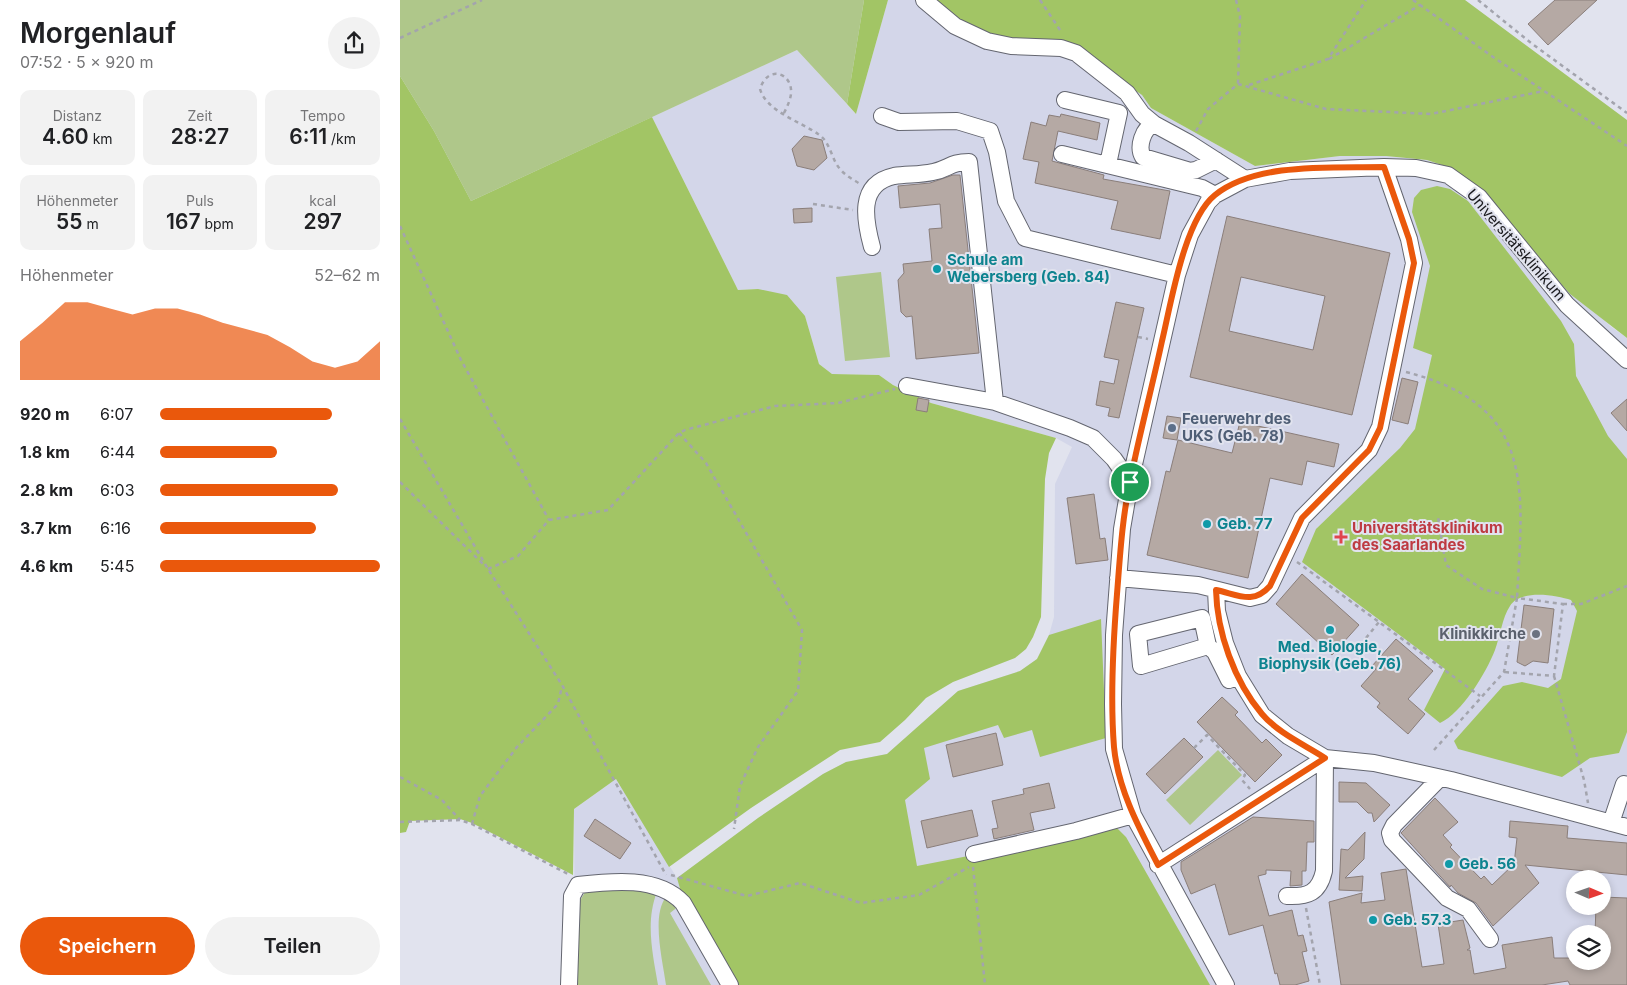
<!DOCTYPE html>
<html lang="de">
<meta charset="utf-8">
<style>
body{margin:0;font-family:Inter,sans-serif;background:#f2f2f2;color:#202124;height:100vh;display:flex;flex-direction:column;font-size:19px;white-space:nowrap}
*{box-sizing:border-box;margin:0}
p{font-size:16px;color:#757577}
.icon{flex:none;width:28px;height:28px;fill:none;stroke:currentColor;stroke-width:2;stroke-linecap:round;stroke-linejoin:round}
.map{position:relative;flex:1;overflow:hidden}
.drawer{display:flex;flex-direction:column;background:#fff;width:400px}
.drawer>*{flex:none}
.needle{width:32px;rotate:92deg}
.buttons{position:absolute;left:1166px;top:870px;display:grid;gap:10px}
.buttons a{display:grid;place-items:center;width:45px;height:45px;border-radius:50%;background:#fff;box-shadow:0 2px 8px #0003;font-size:25px}
.pin{position:absolute;display:grid;place-items:center;width:42px;height:42px;color:#fff;margin:-21px;border:2px solid #fff;border-radius:50%;box-shadow:0 1px 5px #0007}
.round{display:grid;place-items:center;flex:none;width:52px;height:52px;border-radius:26px;background:#f2f2f2}
.headline{display:flex;align-items:center;justify-content:space-between;height:85px;padding:0 20px}
h1{font-size:28px;font-weight:600;line-height:38px}
.stats{display:grid;grid-template-columns:repeat(3,1fr);gap:8px;height:85px;padding:5px 20px}
.stats div{display:grid;align-content:center;border-radius:10px;background:#f2f2f2;text-align:center}
.stats b{font-size:21px;font-weight:600}
.stats small{font-size:14px;font-weight:400}
.stats p{font-size:14px}
.chart{height:140px;padding:10px 20px}
.chart p{display:flex;justify-content:space-between}
.chart svg{width:100%;height:90px;margin-top:5px;fill:#ea580c;opacity:.7}
.action{display:flex;gap:10px;margin-top:auto;padding:10px 20px}
.action a{flex:1;height:58px;border-radius:30px;background:#ea580c;color:#fff;font-size:20px;font-weight:600;line-height:58px;text-align:center}
.action a+a{background:#f2f2f2;color:#202124}
ul{padding:0 20px;list-style:none;font-size:16px}
li{display:grid;grid-template-columns:80px 60px 1fr;align-items:center;height:38px}
li i{height:12px;border-radius:6px;background:#ea580c}
main{display:flex;flex:1;min-height:0}
.map>svg:first-child{display:block}
.built{fill:#d3d6e9;fill-rule:evenodd}
.green{fill:#afc78a}
.forest{fill:#a2c565}
.building{fill:#b5a9a4;stroke:#8a7e7a;fill-rule:evenodd}
.lines{fill:none;stroke-linecap:round;stroke-linejoin:round}
.minor-casing{stroke:#646670;stroke-width:18}
.path{stroke:#a3a4ad;stroke-width:2.5;stroke-dasharray:4 4;stroke-linecap:butt}
.minor{stroke:#fff;stroke-width:16}
.route-casing{stroke:#fff;stroke-width:10}
.route{stroke:#ea580c;stroke-width:6}
.culture-dot{fill:#0f9aa8;stroke:#e1e3ee;stroke-width:2}
.service-dot{fill:#5c6f8a;stroke:#e1e3ee;stroke-width:2}
.health-dot{fill:#e0444e;stroke:#e1e3ee;stroke-width:2}
.worship-dot{fill:#6b7280;stroke:#e1e3ee;stroke-width:2}
.labels{text-anchor:middle;stroke-width:4;stroke-linejoin:round;paint-order:stroke}
.street-label{font-size:15px;fill:#1a1a1e;stroke:#e1e3ee}
.culture-label{font-size:15px;font-weight:bold;fill:#0d838f;stroke:#e1e3ee;text-anchor:start}
.service-label{font-size:15px;font-weight:bold;fill:#4e5e75;stroke:#e1e3ee;text-anchor:start}
.health-label{font-size:15px;font-weight:bold;fill:#be3a42;stroke:#e1e3ee;text-anchor:start}
.worship-label{font-size:15px;font-weight:bold;fill:#5b616d;stroke:#e1e3ee;text-anchor:end}
</style>
<main>
<section class="drawer">
<div class="headline"><div><h1>Morgenlauf</h1><p>07:52 · 5 × 920 m</p></div><a class="round"><svg class="icon" aria-label="share" viewBox="0 0 24 24"><path d="M12 15V3M7 8l5-5 5 5M5 13v7h14v-7"/></svg></a></div>
<div class="stats">
<div><p>Distanz</p><b>4.60<small> km</small></b></div>
<div><p>Zeit</p><b>28:27</b></div>
<div><p>Tempo</p><b>6:11<small> /km</small></b></div>
</div>
<div class="stats">
<div><p>Höhenmeter</p><b>55<small> m</small></b></div>
<div><p>Puls</p><b>167<small> bpm</small></b></div>
<div><p>kcal</p><b>297</b></div>
</div>
<div class="chart"><p><span>Höhenmeter</span>52–62 m</p>
<svg viewBox="0 0 160 44" preserveAspectRatio="none"><path d="M0 44V25L10 16L20 6L30 6L40 9L50 12L60 9L70 9L80 12L90 16L100 19L110 22L120 28L130 35L140 38L150 35L160 25V44z"/></svg>
</div>
<ul>
<li><b>920 m</b>6:07<i style="width:78%"></i></li>
<li><b>1.8 km</b>6:44<i style="width:53%"></i></li>
<li><b>2.8 km</b>6:03<i style="width:81%"></i></li>
<li><b>3.7 km</b>6:16<i style="width:71%"></i></li>
<li><b>4.6 km</b>5:45<i style="width:100%"></i></li>
</ul>
<div class="action"><a>Speichern</a><a>Teilen</a></div>
</section>
<div class="map">
<svg width="1227" height="985" viewBox="0 0 1227 985">
<rect width="100%" height="100%" fill="#e1e3ee"/>
<path class="built" d="M 488,0 L 533,0 L 647,43 L 728,84 L 742,95 L 751,108 L 855,166 L 940,156 L 986,156 L 1027,160 L 1048,167 L 1062,175 L 1082,193 L 1210,326 L 1227,338 L 1227,985 L 175,985 L 174,809 L 216,779 L 277,878 L 358,818 L 423,774 L 446,762 L 487,754 L 558,691 L 620,671 L 637,659 L 649,635 L 654,617 L 655,484 L 672,447 L 656,438 L 531,403 L 493,385 L 479,375 L 432,374 L 419,364 L 405,316 L 358,289 L 338,290 L 252,117 L 397,50 L 456,114 ZM 1175,879 L 1202,879 L 1202,906 L 1175,906 ZM 1175,934 L 1202,934 L 1202,961 L 1175,961 Z"/>
<path class="green" d="M 0,0 L 464,0 L 447,104 L 397,50 L 71,201 L 34,131 L 0,76 Z
M 481,272 L 490,357 L 445,361 L 436,277 Z
M 818,750 L 842,775 L 790,825 L 766,800 Z
M 210,888 L 257,892 C 245,922 253,955 258,985 L 175,985 L 178,904 L 185,892 Z
M 266,897 L 279,906 L 270,913 L 311,985 L 266,985 C 263,962 251,916 266,897 Z"/>
<path class="forest" d="M 464,0 L 488,0 L 456,114 L 447,104 Z
M 533,0 L 1065,0 L 1227,120 L 1227,338 L 1170,294 L 1082,193 L 1062,175 L 1048,167 L 1027,160 L 986,156 L 940,156 L 855,166 L 751,108 L 742,95 L 682,54 L 591,36 L 551,15 Z
M 0,76 L 34,131 L 71,201 L 252,117 L 338,290 L 358,289 L 387,295 L 405,316 L 419,364 L 432,374 L 479,375 L 493,385 L 531,403 L 656,438 L 649,453 L 645,479 L 641,617 L 633,637 L 626,649 L 615,658 L 553,682 L 526,698 L 505,720 L 480,742 L 440,750 L 351,808 L 269,867 L 216,779 L 174,809 L 173,875 L 72,823 L 60,819 L 10,821 L 6,832 L 0,833 Z
M 1037,186 L 1050,189 L 1068,201 L 1161,321 L 1174,344 L 1176,376 L 1208,436 L 1227,459 L 1227,732 L 1219,753 L 1190,758 L 1162,777 L 1058,749 L 1054,741 L 1103,686 L 1122,682 L 1148,688 L 1161,679 L 1177,611 L 1171,600 C 1156,595 1120,589 1110,606 C 1102,618 1100,637 1095,650 C 1086,673 1062,713 1040,723 L 1024,710 L 1045,669 L 902,562 L 916,529 L 1000,448 L 1015,429 L 1032,355 L 1013,348 L 1030,266 L 1012,212 L 1014,198 L 1021,190 Z
M 701,619 L 706,738 L 640,757 L 632,730 L 604,738 L 598,725 L 524,748 L 530,779 L 505,800 L 517,866 L 716,827 L 726,837 L 810,985 L 335,985 L 281,892 L 277,878 L 358,818 L 423,774 L 446,762 L 487,754 L 558,691 L 620,671 L 637,659 L 649,635 Z"/>
<path class="building" d="M 1155,0 L 1197,0 L 1148,45 L 1128,24 Z
M 661,114 L 700,123 L 697,140 L 658,131 L 652,161 L 704,175 L 703,179 L 770,191 L 760,239 L 711,229 L 718,201 L 635,183 L 639,162 L 623,159 L 631,122 L 646,126 L 649,115 L 660,117 Z
M 404,136 L 422,140 L 427,158 L 414,170 L 397,166 L 392,149 Z
M 553,175 L 560,175 L 579,353 L 516,359 L 512,316 L 506,317 L 501,312 L 498,280 L 504,273 L 503,264 L 532,261 L 529,229 L 542,228 L 540,204 L 500,208 L 498,186 L 530,183 Z
M 412,208 L 412,222 L 394,223 L 393,209 Z
M 827,216 L 990,253 L 952,415 L 790,377 ZM 841,277 L 925,296 L 913,350 L 829,331 Z
M 716,302 L 744,308 L 719,418 L 708,416 L 710,408 L 696,405 L 700,381 L 714,384 L 719,360 L 704,357 Z
M 1002,378 L 1018,382 L 1008,424 L 992,420 Z
M 518,398 L 529,400 L 527,412 L 516,410 Z
M 1227,399 L 1227,431 L 1211,413 Z
M 767,416 L 781,418 L 777,440 L 763,438 Z
M 840,422 L 939,444 L 934,467 L 907,461 L 902,485 L 870,478 L 848,578 L 747,555 L 766,471 L 770,472 L 778,440 L 832,453 Z
M 694,494 L 700,539 L 705,538 L 708,560 L 676,564 L 667,498 Z
M 902,574 L 959,625 L 932,655 L 876,604 Z
M 1124,605 L 1154,609 L 1148,663 L 1133,661 L 1125,666 L 1117,662 Z
M 996,639 L 1033,671 L 1008,699 L 1025,714 L 1008,734 L 977,707 L 980,703 L 961,686 L 976,669 L 972,666 Z
M 822,697 L 838,712 L 835,715 L 862,743 L 866,739 L 882,755 L 855,782 L 797,722 Z
M 596,733 L 603,765 L 553,777 L 546,745 Z
M 784,738 L 803,757 L 765,794 L 746,774 Z
M 939,782 L 966,783 L 990,805 L 974,822 L 972,813 L 968,813 L 957,802 L 939,802 Z
M 649,783 L 655,808 L 630,813 L 634,830 L 594,839 L 592,829 L 598,828 L 592,801 L 624,794 L 623,789 Z
M 1035,798 L 1058,822 L 1043,835 L 1052,845 L 1050,847 L 1081,879 L 1084,876 L 1092,885 L 1114,864 L 1117,838 L 1109,837 L 1110,821 L 1168,826 L 1167,838 L 1227,843 L 1227,875 L 1125,865 L 1139,883 L 1093,926 L 1076,903 L 1058,893 L 1051,885 L 1050,887 L 1001,833 Z
M 572,810 L 578,836 L 527,848 L 521,821 Z
M 853,817 L 914,821 L 914,842 L 907,842 L 906,871 L 902,871 L 902,885 L 890,886 L 891,871 L 866,870 L 866,874 L 858,876 L 869,916 L 892,910 L 898,936 L 903,935 L 907,951 L 902,952 L 909,981 L 895,985 L 880,985 L 877,973 L 875,974 L 863,925 L 829,935 L 815,884 L 791,894 L 781,870 L 781,862 Z
M 195,819 L 231,843 L 220,859 L 184,836 Z
M 965,832 L 964,859 L 945,878 L 963,876 L 962,891 L 939,890 L 941,849 L 948,850 Z
M 1006,869 L 1022,967 L 1044,964 L 1038,924 L 1063,920 L 1070,948 L 1067,950 L 1070,950 L 1074,974 L 1106,968 L 1102,945 L 1152,937 L 1154,958 L 1175,958 L 1175,961 L 1202,961 L 1202,934 L 1195,934 L 1196,906 L 1202,906 L 1202,897 L 1227,898 L 1227,985 L 1170,985 L 1168,981 L 1142,985 L 941,985 L 929,902 L 962,893 L 961,903 L 985,900 L 981,873 Z"/>
<g class="lines">
<g class="minor-casing">
<path id="minor" d="M 524,0 L 555,26 L 587,41 L 611,46 L 661,48 L 676,53 L 727,93 L 742,114 L 754,124 L 789,143 L 845,179
M 665,100 L 719,113 L 708,164
M 482,116 L 499,122 L 557,121 L 590,131 L 597,152 L 606,201 L 625,238 L 777,275
M 754,124 C 743,128 737,147 743,157 L 790,171 L 796,170 L 816,160
M 662,154 L 802,188 L 815,195
M 472,247 C 465,221 457,184 494,176 C 507,174 520,175 533,172 C 549,169 550,162 569,162 L 595,402
M 507,386 L 595,402 L 670,428 L 693,438 L 714,459 L 730,482
M 718,578 L 798,585 L 850,598 L 862,595 L 870,586 L 902,518 L 969,450 L 980,427 L 1014,263 L 1009,239 L 984,167
M 816,590 L 817,611 L 825,643 L 838,676 L 862,715 L 888,736 L 925,758 L 974,763 L 1051,780 L 1227,827
M 808,646 L 802,618 L 738,634 L 741,666 L 808,646 L 815,652 L 829,680 L 834,678
M 1039,779 L 994,825 L 990,833 L 992,840 L 1047,898 L 1068,909 L 1090,939
M 1211,823 L 1224,784 L 1227,785
M 574,854 L 676,831 L 733,815
M 758,865 L 925,758
M 887,896 C 908,897 919,893 924,871 L 925,758
M 169,985 L 172,896 L 178,885 C 212,881 258,876 283,903 L 330,985
M 826,985 L 733,815 L 714,749 L 713,704 L 714,635 L 722,529 L 730,482 L 777,275 L 790,235 L 808,202 L 815,195 L 845,179 L 890,171 L 984,167 L 1016,168 L 1048,175 L 1079,197 L 1167,305 L 1227,360"/>
</g>
<path class="path" d="M 640,0 L 662,33
M 836,0 L 840,16 L 838,84
M 1013,0 L 1093,57 L 1227,146
M 1078,0 L 1131,43 L 1227,113
M 0,38 L 82,0
M 929,59 L 1020,5
M 849,85 L 928,59 L 966,0
M 384,113 C 387,107 390,101 391,94 C 393,73 368,64 360,89 C 366,111 401,122 418,134 C 431,142 431,160 441,170 C 446,176 454,180 460,184
M 796,131 L 808,109 L 838,84 L 926,109 L 1031,114 L 1144,91
M 413,204 L 453,210
M 0,226 L 61,360 L 149,520
M 738,337 L 748,339
M 1006,372 C 1136,405 1123,487 1117,598 L 1082,589 L 1046,565 L 1038,517
M 0,419 L 88,569 L 162,685 L 266,875
M 279,433 L 306,463 L 402,630 L 398,691 L 358,747 L 340,786 L 334,829
M 0,482 L 85,566
M 897,562 L 1080,696
M 88,569 L 118,556 L 149,520 L 208,510 L 279,433 L 285,430 L 375,406 L 438,403 L 495,389
M 1163,604 L 1181,604 L 1227,586
M 966,638 L 979,622
M 1154,676 L 1184,780 L 1188,803
M 794,748 L 807,735 L 845,775 L 842,780 L 850,789
M 1034,750 L 1104,672 L 1117,598 L 1163,604 L 1154,676 L 1104,672
M 0,777 L 42,800 L 60,820
M 0,822 L 60,820 L 72,824 L 168,874
M 72,824 L 80,796 L 117,747 L 158,704 L 162,686
M 573,867 L 585,985
M 271,875 L 347,896 L 400,883 L 461,903 L 519,895 L 569,867
M 906,908 L 920,985"/>
<use href="#minor" class="minor"/>
</g>
<g class="lines">
<g class="route-casing">
<path id="route" d="M 984,167 L 1009,239 L 1014,263 L 980,428 L 969,450 L 902,518 L 870,586 C 853,605 839,595 816,590 C 817,632 834,681 862,714 C 878,733 905,745 925,758 L 758,865 C 739,828 718,789 714,747 C 710,697 713,644 717,594 C 720,557 722,519 730,482 C 739,435 752,388 762,341 C 771,304 784,220 815,195 C 856,162 932,168 984,167 Z"/>
</g>
<use href="#route" class="route"/>
</g>
<g class="culture-dot">
<circle cx="537" cy="269" r="5"/>
<circle cx="807" cy="524" r="5"/>
<circle cx="930" cy="630" r="5"/>
<circle cx="1049" cy="864" r="5"/>
<circle cx="973" cy="920" r="5"/>
</g>
<circle class="service-dot" cx="772" cy="428" r="5"/>
<path class="health-dot" d="M938.5 529.5h5v5h5v5h-5v5h-5v-5h-5v-5h5z"/>
<circle class="worship-dot" cx="1136" cy="634" r="5"/>
<g class="labels">
<g class="street-label">
<text transform="translate(1116 245) rotate(49)" y="5">Universitätsklinikum</text>
</g>
<g class="culture-label">
<text x="547" y="265">Schule am<tspan x="547" dy="17">Webersberg (Geb. 84)</tspan></text>
<text x="817" y="529">Geb. 77</text>
<text x="930" y="652" text-anchor="middle">Med. Biologie,<tspan x="930" dy="17">Biophysik (Geb. 76)</tspan></text>
<text x="1059" y="869">Geb. 56</text>
<text x="983" y="925">Geb. 57.3</text>
</g>
<g class="service-label">
<text x="782" y="424">Feuerwehr des<tspan x="782" dy="17">UKS (Geb. 78)</tspan></text>
</g>
<g class="health-label">
<text x="952" y="533">Universitätsklinikum<tspan x="952" dy="17">des Saarlandes</tspan></text>
</g>
<g class="worship-label">
<text x="1126" y="639">Klinikkirche</text>
</g>
</g>
</svg>
<div class="buttons">
<a><svg class="needle" viewBox="-14 -14 28 28"><path d="M0-13l5 13h-10z" fill="#e53935"/><path d="M0 13l5-13h-10z" fill="#757577"/></svg></a>
<a><svg class="icon" aria-label="layers" viewBox="0 0 24 24"><path d="M12 4l9 5-9 5-9-5zM3 14l9 5 9-5"/></svg></a>
</div>
<div class="pin" style="left:730px;top:482px;background:#1e9e55"><svg class="icon" aria-label="arrive" viewBox="0 0 24 24"><path d="M6 21V4h12l-3 4 3 4H6"/></svg></div>
</div>
</main>
